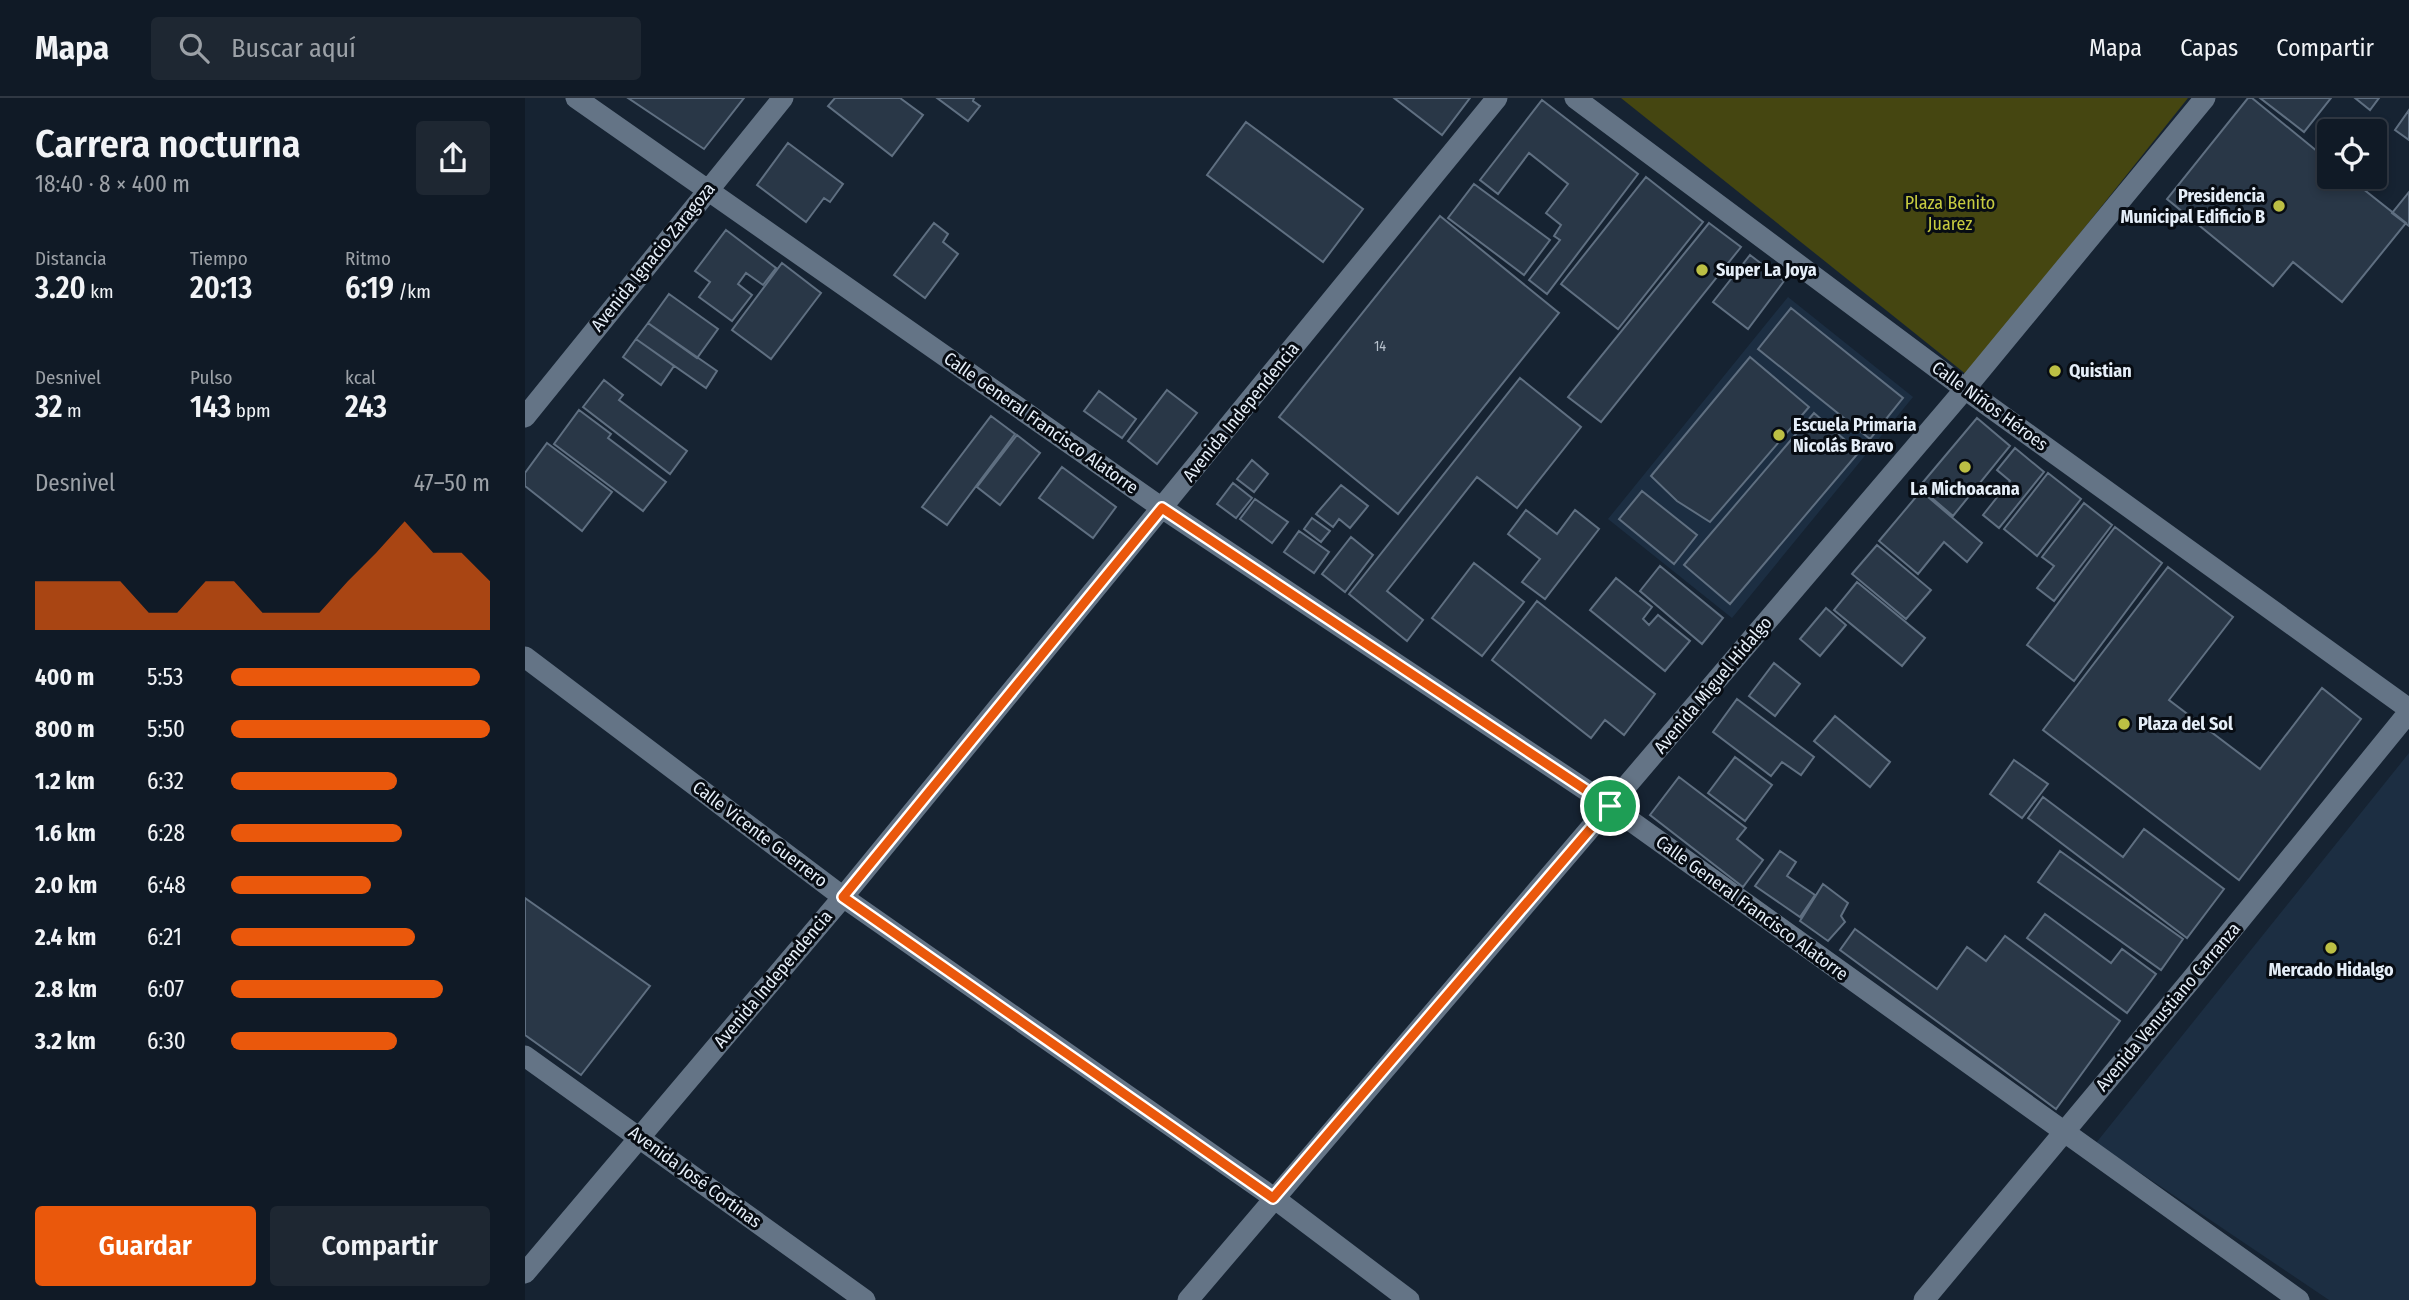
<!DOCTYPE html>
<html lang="es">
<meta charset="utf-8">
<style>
body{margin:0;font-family:"Fira Sans Condensed",sans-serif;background:#1e2732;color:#f1f3f6;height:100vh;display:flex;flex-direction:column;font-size:26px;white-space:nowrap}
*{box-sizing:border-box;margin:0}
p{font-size:23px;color:#9ca1a7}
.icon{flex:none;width:38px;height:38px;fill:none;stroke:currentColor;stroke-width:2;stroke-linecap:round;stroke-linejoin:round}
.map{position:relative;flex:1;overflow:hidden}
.sheet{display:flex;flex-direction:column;background:#101a26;width:525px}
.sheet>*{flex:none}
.controls{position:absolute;left:1792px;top:21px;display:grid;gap:14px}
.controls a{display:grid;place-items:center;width:70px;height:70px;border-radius:7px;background:#101a26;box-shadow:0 4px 10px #0003,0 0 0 2px #303843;font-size:35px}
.pin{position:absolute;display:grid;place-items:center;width:60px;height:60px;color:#fff;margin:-30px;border:4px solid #fff;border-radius:50%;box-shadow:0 2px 7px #0007}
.round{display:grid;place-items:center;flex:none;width:74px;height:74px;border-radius:7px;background:#1e2732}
.headline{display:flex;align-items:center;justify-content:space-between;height:119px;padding:0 35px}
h1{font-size:38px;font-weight:600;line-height:52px}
.figures{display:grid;grid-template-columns:repeat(3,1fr);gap:10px;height:119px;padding:7px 35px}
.figures div{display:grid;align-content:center}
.figures b{font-size:30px;font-weight:600}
.figures small{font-size:19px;font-weight:400}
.figures p{font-size:19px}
.chart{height:196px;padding:14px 35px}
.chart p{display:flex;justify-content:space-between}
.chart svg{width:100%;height:126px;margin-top:7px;fill:#ea580c;opacity:.7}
.action{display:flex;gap:14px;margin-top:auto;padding:14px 35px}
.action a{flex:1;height:80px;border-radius:7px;background:#ea580c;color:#fff;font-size:28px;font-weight:600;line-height:80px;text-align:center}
.action a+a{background:#1e2732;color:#f1f3f6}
ul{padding:0 35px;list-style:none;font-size:23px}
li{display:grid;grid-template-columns:112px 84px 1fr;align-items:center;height:52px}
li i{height:18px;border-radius:9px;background:#ea580c}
header{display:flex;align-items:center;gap:42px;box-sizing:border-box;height:98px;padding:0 35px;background:#101a26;border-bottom:2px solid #303843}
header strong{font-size:33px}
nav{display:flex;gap:38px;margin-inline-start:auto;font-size:24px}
.search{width:490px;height:63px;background:#1e2732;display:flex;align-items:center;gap:18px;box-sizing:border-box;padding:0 24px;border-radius:7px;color:#9ca1a7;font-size:26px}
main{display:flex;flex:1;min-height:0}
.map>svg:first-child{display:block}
.built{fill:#1c2e42}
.green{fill:#454611}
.building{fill:#293747;stroke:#5f6f81;stroke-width:2}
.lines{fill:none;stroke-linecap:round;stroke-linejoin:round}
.minor{stroke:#647486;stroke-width:21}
.route-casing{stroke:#fff;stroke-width:14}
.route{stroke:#ea580c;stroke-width:9}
.poi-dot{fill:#bcbf44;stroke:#070c13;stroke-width:2.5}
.labels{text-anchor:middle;stroke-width:6;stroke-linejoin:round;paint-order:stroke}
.number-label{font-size:14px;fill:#b6c0cc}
.poi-label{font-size:18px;font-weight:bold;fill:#e5eef8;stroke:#070c13;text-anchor:start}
.park-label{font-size:18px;fill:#c7cb40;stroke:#070c13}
.street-label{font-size:18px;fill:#e5eef8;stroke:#070c13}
</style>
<header>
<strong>Mapa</strong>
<div class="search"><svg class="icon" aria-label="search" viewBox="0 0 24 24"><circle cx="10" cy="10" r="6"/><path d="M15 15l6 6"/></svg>Buscar aquí</div>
<nav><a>Mapa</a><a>Capas</a><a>Compartir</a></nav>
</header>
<main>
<section class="sheet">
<div class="headline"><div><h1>Carrera nocturna</h1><p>18:40 · 8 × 400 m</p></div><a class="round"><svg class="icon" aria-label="share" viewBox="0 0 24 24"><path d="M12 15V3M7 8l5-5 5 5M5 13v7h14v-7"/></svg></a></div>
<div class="figures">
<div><p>Distancia</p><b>3.20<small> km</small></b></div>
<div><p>Tiempo</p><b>20:13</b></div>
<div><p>Ritmo</p><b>6:19<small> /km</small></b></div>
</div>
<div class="figures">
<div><p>Desnivel</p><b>32<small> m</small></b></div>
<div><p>Pulso</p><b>143<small> bpm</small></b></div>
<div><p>kcal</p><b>243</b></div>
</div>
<div class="chart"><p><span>Desnivel</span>47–50 m</p>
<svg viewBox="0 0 160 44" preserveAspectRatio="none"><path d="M0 44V27L10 27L20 27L30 27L40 38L50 38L60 27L70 27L80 38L90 38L100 38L110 27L120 17L130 6L140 17L150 17L160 27V44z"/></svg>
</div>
<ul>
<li><b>400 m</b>5:53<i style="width:96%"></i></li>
<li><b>800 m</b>5:50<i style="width:100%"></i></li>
<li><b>1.2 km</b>6:32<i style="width:64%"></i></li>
<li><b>1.6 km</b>6:28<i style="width:66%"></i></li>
<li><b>2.0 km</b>6:48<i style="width:54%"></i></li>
<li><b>2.4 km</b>6:21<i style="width:71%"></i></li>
<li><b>2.8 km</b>6:07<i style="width:82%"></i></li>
<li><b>3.2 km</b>6:30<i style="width:64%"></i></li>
</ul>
<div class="action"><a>Guardar</a><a>Compartir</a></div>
</section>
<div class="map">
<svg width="1884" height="1202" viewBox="0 0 1884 1202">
<rect width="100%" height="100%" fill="#162332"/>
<path class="built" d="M 1263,199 L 1388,299 L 1207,520 L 1083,421 Z
M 1884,655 L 1884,1202 L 1804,1202 L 1571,1045 Z"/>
<path class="green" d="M 1096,0 L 1663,0 L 1442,277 Z"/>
<path class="building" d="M 103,0 L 219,0 L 179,51 Z
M 310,0 L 375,0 L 398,17 L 367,58 L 303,8 Z
M 412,0 L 449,0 L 448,3 L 455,8 L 443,23 Z
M 869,0 L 945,0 L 917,37 Z
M 1723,0 L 1727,0 L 1804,63 L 1804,79 L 1823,79 L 1881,125 L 1817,204 L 1768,164 L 1748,188 L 1642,101 Z
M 1735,0 L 1806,0 L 1779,34 Z
M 1830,0 L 1854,0 L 1845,12 Z
M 1017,2 L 1113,76 L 1022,196 L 1004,182 L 1035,142 L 1029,138 L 1036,127 L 1021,115 L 1043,86 L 1004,55 L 973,96 L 955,82 Z
M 1884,12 L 1884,42 L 1870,32 Z
M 721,24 L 838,111 L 798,164 L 682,77 Z
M 263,45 L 318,86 L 305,104 L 299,100 L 281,124 L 232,87 Z
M 1121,79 L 1178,124 L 1093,231 L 1036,186 Z
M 949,86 L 1025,142 L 999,177 L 923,120 Z
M 1884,94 L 1884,128 L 1867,115 Z
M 915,118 L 1034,215 L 873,416 L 754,319 Z
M 409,125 L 423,136 L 418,144 L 433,156 L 400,200 L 369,177 Z
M 1184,125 L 1216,149 L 1076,324 L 1043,299 Z
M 201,132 L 251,170 L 238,187 L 221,175 L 213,186 L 227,197 L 207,223 L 174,199 L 185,184 L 170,173 Z
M 1225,157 L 1259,183 L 1223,231 L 1188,204 Z
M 257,165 L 296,195 L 246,261 L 207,232 Z
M 144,196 L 193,231 L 172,260 L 123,225 Z
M 1266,210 L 1378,300 L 1345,341 L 1233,251 Z
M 123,225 L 192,273 L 181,290 L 111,241 Z
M 111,241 L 149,268 L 136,287 L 98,259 Z
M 1225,259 L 1284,309 L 1185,424 L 1152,403 L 1126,378 Z
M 995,280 L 1056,329 L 992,410 L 952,379 L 862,493 L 898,522 L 882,543 L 824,496 Z
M 79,282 L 98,297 L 94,302 L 162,353 L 145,376 L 58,309 Z
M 642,292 L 672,315 L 632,366 L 603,343 Z
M 574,293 L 611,321 L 597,340 L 559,313 Z
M 54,312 L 86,336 L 83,340 L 141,384 L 118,413 L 29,346 Z
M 1289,315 L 1334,354 L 1205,506 L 1159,467 Z
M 466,318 L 490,336 L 422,427 L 397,409 Z
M 1452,320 L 1485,348 L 1428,418 L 1394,389 Z
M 492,337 L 515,355 L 475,407 L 452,389 Z
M 22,345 L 87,394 L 57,433 L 0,388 L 0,375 Z
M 1490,350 L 1519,374 L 1474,430 L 1458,417 L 1485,383 L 1472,372 Z
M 727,362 L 743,376 L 729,394 L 712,381 Z
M 537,369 L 591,409 L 568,440 L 514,400 Z
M 1523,375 L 1556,401 L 1512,458 L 1479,431 Z
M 708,385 L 727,400 L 711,420 L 692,406 Z
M 816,387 L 843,408 L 825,430 L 814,421 L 808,429 L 791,416 Z
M 1117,393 L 1172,437 L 1149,466 L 1094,421 Z
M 1396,393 L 1457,445 L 1442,464 L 1419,444 L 1393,476 L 1354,443 Z
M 730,401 L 763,424 L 747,445 L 715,421 Z
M 1559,405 L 1587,427 L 1529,503 L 1512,490 L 1529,468 L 1517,459 Z
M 1001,412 L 1032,436 L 1050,412 L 1074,431 L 1020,501 L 997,484 L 1015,461 L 983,436 Z
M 787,420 L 805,433 L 796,444 L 779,431 Z
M 1590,429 L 1637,465 L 1549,583 L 1502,547 Z
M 774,433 L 804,454 L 789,475 L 759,454 Z
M 826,439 L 848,457 L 820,494 L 797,476 Z
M 1352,447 L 1406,492 L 1381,521 L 1327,476 Z
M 949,465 L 999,504 L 957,558 L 907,520 Z
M 1135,468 L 1198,520 L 1177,546 L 1115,493 Z
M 1643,469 L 1708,519 L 1644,602 L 1735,671 L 1797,590 L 1836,621 L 1714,782 L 1518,632 Z
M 1091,480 L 1127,509 L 1118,521 L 1124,527 L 1133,517 L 1165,543 L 1140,573 L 1065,512 Z
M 1332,484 L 1400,540 L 1377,568 L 1309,512 Z
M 1012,503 L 1130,596 L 1099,637 L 1080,622 L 1066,640 L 967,562 Z
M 1301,510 L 1321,527 L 1295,558 L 1275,541 Z
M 1249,565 L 1275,586 L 1250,618 L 1224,598 Z
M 1212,601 L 1289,659 L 1276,677 L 1257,664 L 1246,678 L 1188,634 Z
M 1310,618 L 1365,664 L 1345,689 L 1289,643 Z
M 1210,659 L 1247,687 L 1220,723 L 1183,695 Z
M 1489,662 L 1523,686 L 1497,720 L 1465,696 Z
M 1154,679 L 1221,730 L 1212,741 L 1238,762 L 1218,789 L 1125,717 Z
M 1518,699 L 1598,759 L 1619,731 L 1699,791 L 1662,840 L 1503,720 Z
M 1255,753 L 1271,764 L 1262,778 L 1290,797 L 1275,819 L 1230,788 Z
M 1535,753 L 1658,841 L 1636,872 L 1513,784 Z
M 1298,786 L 1323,805 L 1316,818 L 1320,824 L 1303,843 L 1275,823 Z
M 0,800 L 125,888 L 56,977 L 0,937 Z
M 1520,816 L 1586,865 L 1597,851 L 1631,876 L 1602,915 L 1502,840 Z
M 1330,831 L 1412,891 L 1442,849 L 1461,863 L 1480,838 L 1595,923 L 1531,1011 L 1315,852 Z"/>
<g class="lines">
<path class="minor" d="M 51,0 L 637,410 L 1085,708 L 1774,1202
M 1050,0 L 1440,291 L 1884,611
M 0,319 L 258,0
M 0,559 L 318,799 L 749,1100 L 884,1202
M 0,958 L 340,1202
M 0,1175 L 318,799 L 972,0
M 663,1202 L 1440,291 L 1680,0
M 1399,1202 L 1666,882 L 1884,614"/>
</g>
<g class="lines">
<g class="route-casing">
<path id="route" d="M 637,410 L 1085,708 L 748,1100 L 318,799 Z"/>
</g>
<use href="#route" class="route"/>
</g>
<g class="poi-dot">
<circle cx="1754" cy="108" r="7"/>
<circle cx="1177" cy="172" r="7"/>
<circle cx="1530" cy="273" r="7"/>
<circle cx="1254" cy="337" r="7"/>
<circle cx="1440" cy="369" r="7"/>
<circle cx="1599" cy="626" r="7"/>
<circle cx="1806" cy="850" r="7"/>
</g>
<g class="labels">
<g class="number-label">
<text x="855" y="253">14</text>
</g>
<g class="poi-label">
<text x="1740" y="104" text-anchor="end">Presidencia<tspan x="1740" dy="21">Municipal Edificio B</tspan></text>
<text x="1191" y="178">Super La Joya</text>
<text x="1544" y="279">Quistian</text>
<text x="1268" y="333">Escuela Primaria<tspan x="1268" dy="21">Nicolás Bravo</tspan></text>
<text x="1440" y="397" text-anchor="middle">La Michoacana</text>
<text x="1613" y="632">Plaza del Sol</text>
<text x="1806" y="878" text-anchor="middle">Mercado Hidalgo</text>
</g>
<g class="park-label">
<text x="1425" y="111">Plaza Benito<tspan x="1425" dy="21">Juarez</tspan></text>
</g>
<g class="street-label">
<text transform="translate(128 159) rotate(-51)" y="6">Avenida Ignacio Zaragoza</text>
<text transform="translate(1465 308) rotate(36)" y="6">Calle Niños Héroes</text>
<text transform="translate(716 314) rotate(-51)" y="6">Avenida Independencia</text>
<text transform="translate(516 325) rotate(35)" y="6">Calle General Francisco Alatorre</text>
<text transform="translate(1188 587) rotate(-50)" y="6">Avenida Miguel Hidalgo</text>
<text transform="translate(235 736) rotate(37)" y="6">Calle Vicente Guerrero</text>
<text transform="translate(1227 810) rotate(36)" y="6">Calle General Francisco Alatorre</text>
<text transform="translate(248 881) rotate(-50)" y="6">Avenida Independencia</text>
<text transform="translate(1643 909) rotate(-50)" y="6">Avenida Venustiano Carranza</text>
<text transform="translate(170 1079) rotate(36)" y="6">Avenida José Cortinas</text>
</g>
</g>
</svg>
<div class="controls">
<a><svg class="icon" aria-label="locate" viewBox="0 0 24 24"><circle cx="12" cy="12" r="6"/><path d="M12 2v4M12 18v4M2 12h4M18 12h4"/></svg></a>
</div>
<div class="pin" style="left:1085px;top:708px;background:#1e9e55"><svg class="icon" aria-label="arrive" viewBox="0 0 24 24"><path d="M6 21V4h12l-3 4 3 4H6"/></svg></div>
</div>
</main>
